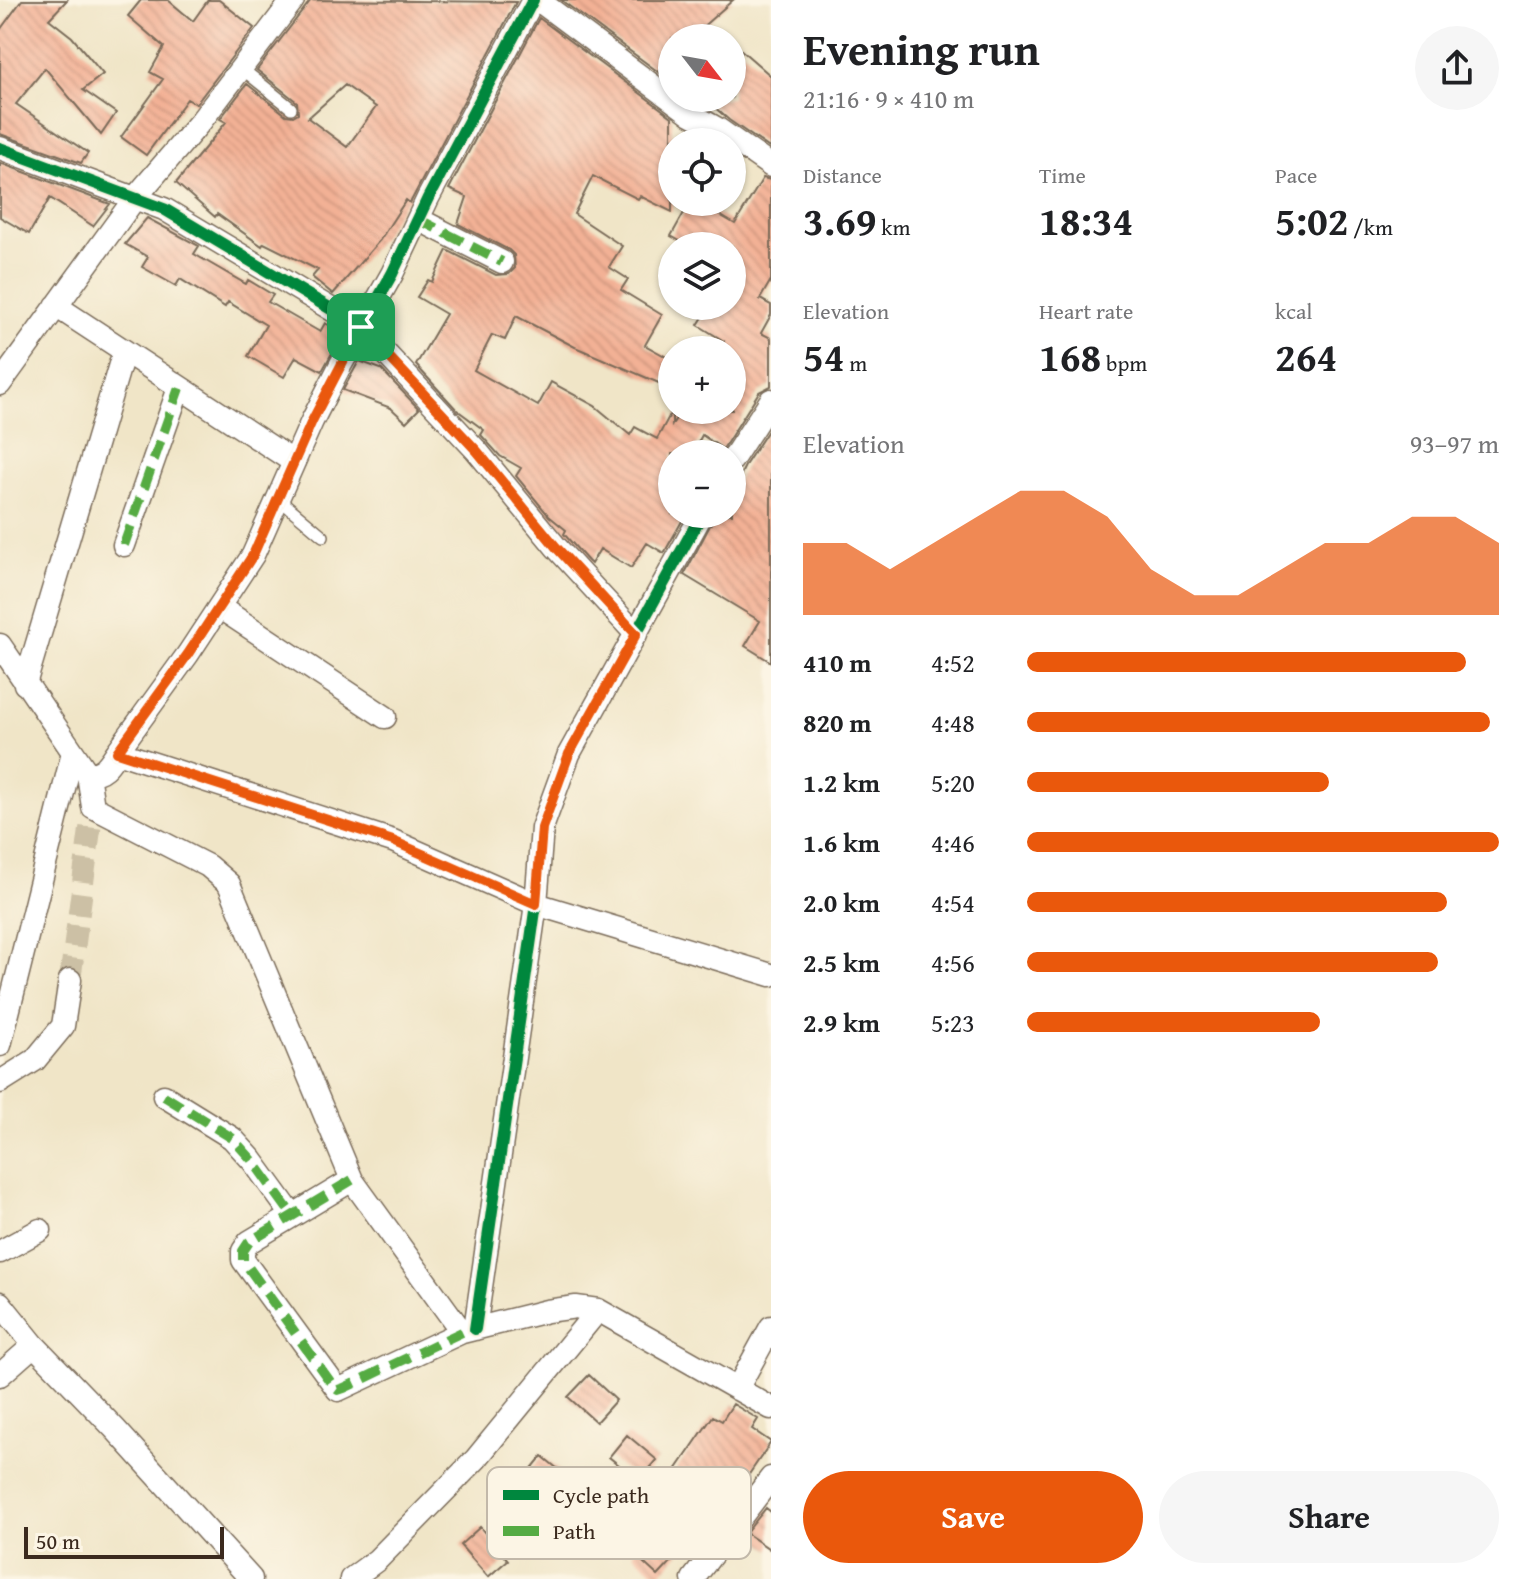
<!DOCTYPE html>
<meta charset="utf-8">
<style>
body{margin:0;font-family:"Gentium Book Plus",serif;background:#f6f6f6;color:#202124;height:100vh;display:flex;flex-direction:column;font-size:30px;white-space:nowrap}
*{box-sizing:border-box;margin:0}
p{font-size:26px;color:#757577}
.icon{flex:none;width:44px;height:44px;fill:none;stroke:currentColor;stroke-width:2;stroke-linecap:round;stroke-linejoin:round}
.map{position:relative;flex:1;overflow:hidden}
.details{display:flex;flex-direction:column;background:#fff;width:760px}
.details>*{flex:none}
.needle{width:52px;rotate:121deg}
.controls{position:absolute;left:658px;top:24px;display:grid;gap:16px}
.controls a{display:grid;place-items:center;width:88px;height:88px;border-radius:50%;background:#fff;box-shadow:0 2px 6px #0004;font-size:40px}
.scale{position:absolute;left:24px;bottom:20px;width:200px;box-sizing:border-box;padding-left:8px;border:4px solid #3b2a1e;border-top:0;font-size:22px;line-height:28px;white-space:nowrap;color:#3b2a1e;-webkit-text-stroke:6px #fcf5e5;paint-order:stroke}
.pin{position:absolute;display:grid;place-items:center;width:68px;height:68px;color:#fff;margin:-34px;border-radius:16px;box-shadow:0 4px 12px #0006}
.round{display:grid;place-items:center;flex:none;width:84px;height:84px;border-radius:42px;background:#f6f6f6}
.headline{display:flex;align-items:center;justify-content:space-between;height:136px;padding:0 32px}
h1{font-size:44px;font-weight:700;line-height:60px}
.stats{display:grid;grid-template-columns:repeat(3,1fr);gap:12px;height:136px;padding:8px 32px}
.stats div{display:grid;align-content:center}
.stats b{font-size:40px;font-weight:700}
.stats small{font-size:22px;font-weight:400}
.stats p{font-size:22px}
.chart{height:224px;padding:16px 32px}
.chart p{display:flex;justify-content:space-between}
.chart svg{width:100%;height:144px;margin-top:8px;fill:#ea580c;opacity:.7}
.button{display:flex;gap:16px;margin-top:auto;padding:16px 32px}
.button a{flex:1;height:92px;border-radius:48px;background:#ea580c;color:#fff;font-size:32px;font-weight:700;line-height:92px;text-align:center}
.button a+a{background:#f6f6f6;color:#202124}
ul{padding:0 32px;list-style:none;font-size:26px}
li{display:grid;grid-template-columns:128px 96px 1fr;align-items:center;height:60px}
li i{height:20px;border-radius:10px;background:#ea580c}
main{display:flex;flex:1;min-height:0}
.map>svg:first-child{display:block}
.building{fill:url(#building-back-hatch);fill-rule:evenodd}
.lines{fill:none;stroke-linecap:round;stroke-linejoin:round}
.minor-tunnel{stroke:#ccc0a5;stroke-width:22;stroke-dasharray:22 11;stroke-linecap:butt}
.service-casing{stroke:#7a6b59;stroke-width:14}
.minor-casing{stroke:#7a6b59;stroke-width:25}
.service{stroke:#fff;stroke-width:11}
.minor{stroke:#fff;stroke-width:22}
.quiet{stroke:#55ab43;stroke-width:10;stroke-dasharray:20 10;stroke-linecap:butt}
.cycleway-casing{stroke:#fcf5e5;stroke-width:17}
.cycleway{stroke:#00873e;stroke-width:12}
.route-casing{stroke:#fff;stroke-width:16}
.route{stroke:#ea580c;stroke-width:10}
.key{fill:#fcf5e5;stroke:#c2b8a9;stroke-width:2}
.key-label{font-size:22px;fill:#3b2a1e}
</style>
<main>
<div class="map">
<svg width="771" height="1579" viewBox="0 0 771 1579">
<defs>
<pattern id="building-back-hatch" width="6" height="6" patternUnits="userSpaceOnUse" patternTransform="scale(2)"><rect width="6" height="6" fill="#f3b195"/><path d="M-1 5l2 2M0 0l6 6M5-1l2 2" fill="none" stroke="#d19880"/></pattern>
</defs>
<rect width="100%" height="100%" fill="#fcf5e5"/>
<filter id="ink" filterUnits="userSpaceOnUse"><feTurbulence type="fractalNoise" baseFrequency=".0125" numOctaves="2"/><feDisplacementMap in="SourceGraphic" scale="16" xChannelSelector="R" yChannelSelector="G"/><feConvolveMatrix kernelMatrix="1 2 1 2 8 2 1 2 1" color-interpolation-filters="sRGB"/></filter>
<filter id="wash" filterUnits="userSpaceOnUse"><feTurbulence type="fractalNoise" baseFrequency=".006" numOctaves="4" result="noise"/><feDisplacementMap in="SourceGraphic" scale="32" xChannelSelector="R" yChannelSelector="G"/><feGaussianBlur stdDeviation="1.8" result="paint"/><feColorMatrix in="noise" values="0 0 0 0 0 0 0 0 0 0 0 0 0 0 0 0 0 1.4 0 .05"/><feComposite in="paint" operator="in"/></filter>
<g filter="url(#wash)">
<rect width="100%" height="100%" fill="#f0e5c7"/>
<g id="blocks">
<path class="building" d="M 22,0 L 67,0 L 49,19 L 72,37 L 103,74 L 83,90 L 116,113 L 101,135 L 45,68 L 16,104 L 88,153 L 81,163 L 0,134 L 0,30 Z
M 141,0 L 168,0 L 193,21 L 208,0 L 219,0 L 254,28 L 196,104 L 187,99 L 146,155 L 121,137 L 163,79 L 150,72 L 164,47 L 128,16 Z
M 311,0 L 516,2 L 410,203 L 406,200 L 380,240 L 333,294 L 312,277 L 318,270 L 264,243 L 262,246 L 217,214 L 215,217 L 176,183 L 218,132 L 226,122 L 220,119 L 247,84 L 286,115 L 293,116 L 298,113 L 297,102 L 257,70 ZM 345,85 L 376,107 L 347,147 L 308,118 Z
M 561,0 L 733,0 L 690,38 L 672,38 L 672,82 Z
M 539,18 L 672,117 L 672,212 L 640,196 L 638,199 L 593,176 L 574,214 L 622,246 L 609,267 L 628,279 L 621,290 L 662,315 L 645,345 L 672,360 L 672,364 L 661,384 L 575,347 L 516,316 L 505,340 L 492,335 L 474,370 L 538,406 L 551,382 L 595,406 L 630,435 L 635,427 L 657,439 L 672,411 L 672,425 L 681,410 L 732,410 L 732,350 L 719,350 L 724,341 L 698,325 L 710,306 L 732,306 L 732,246 L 689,246 L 671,236 L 690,202 L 697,202 L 735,224 L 763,178 L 771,180 L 771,280 L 760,299 L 771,305 L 771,315 L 761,333 L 771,338 L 771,386 L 759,392 L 723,449 L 702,435 L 692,454 L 672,454 L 672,514 L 686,514 L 664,553 L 647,543 L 631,568 L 600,549 L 591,564 L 588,561 L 564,534 L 566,530 L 549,516 L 516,476 L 521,468 L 500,456 L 481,435 L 484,430 L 457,410 L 416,365 L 446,314 L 417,297 L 428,280 L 432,282 L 447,250 L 496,275 L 509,274 L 515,268 L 514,255 L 509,250 L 458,224 L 467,197 L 449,189 Z
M 732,42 L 771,76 L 771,149 L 729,120 L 704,98 L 732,98 Z
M 0,163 L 110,204 L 93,226 L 50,198 L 29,234 L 0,217 Z
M 147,218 L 199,246 L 194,254 L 246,284 L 248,280 L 273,295 L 268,302 L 320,332 L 325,323 L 343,333 L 322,371 L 296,357 L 284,377 L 248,356 L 266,325 L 228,302 L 225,307 L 180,279 L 176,286 L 142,267 L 148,257 L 125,244 Z
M 359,361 L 381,369 L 419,409 L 406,422 L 391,408 L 343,390 Z
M 771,426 L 771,662 L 745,646 L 760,621 L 684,575 L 716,514 L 732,514 L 732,492 L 746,464 Z
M 589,1375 L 616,1400 L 596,1422 L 568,1397 Z
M 733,1404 L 758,1419 L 752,1429 L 771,1442 L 739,1489 L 743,1491 L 723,1517 L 710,1508 L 682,1541 L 687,1545 L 658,1576 L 633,1553 L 680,1503 L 663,1489 L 713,1416 L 722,1421 Z
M 627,1435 L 657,1460 L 639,1481 L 609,1457 Z
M 542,1456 L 575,1483 L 557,1504 L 524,1478 Z
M 766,1508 L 771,1512 L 771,1550 L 746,1533 Z
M 480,1527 L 508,1560 L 488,1577 L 460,1545 Z"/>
</g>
</g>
<g filter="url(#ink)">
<use href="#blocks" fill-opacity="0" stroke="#7a6b59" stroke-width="2"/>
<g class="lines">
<path class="minor-tunnel" d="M 70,980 L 93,807"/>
<g class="service-casing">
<path id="service" d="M 241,68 L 291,108
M 279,499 L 323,536"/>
</g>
<g class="minor-casing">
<path id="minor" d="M 538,0 L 691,114 L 718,129 L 771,166
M 0,148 L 164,209 L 361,327 L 477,451 L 556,547 L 636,634
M 418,219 L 502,262
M 56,306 L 294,462
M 0,384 L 135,198 L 201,121 L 293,0
M 732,460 L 771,400
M 124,545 L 179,388
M 219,607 L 385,717
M 0,645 L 88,774 L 93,807 L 208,866 L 229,884 L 352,1180 L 462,1332
M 25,684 L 124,351
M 117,752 L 188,654 L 253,555 L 312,421 L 341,364 L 392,274 L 428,198 L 533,0
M 88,774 C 104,774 109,764 117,752 L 393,841 L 536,904 L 771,975
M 0,1045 L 73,752
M 0,1082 L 35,1060 L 63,1026 L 70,980
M 164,1096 L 232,1138 L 252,1160 L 292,1215
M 352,1180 L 249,1242 L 243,1251 L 243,1260 L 338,1390 L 462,1332 L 547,1311 L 576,1307 L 598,1310 L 771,1408
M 0,1252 L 40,1230
M 0,1303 L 34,1345 L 115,1429 L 251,1579
M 475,1329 L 536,904 L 542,828 L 569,754 L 702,514
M 0,1375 L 34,1345
M 737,1389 L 771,1327
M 351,1579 L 377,1560 L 476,1459 L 598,1310
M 693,1579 L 771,1478"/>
</g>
<use href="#service" class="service"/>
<use href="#minor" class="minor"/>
<path class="quiet" d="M 418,219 L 502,262
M 124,545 L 179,388
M 164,1096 L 232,1138 L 252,1160 L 292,1215
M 352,1180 L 249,1242 L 243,1251 L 243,1260 L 334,1387 L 338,1390 L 344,1388 L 462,1332"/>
<g class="cycleway-casing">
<path id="cycleway" d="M 0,148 L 164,209 L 361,327 L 477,451 L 556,547 L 636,634
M 117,752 L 188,654 L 253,555 L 312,421 L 341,364 L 392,274 L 428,198 L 533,0
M 475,1329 L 536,904 L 542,828 L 569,754 L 702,514"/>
</g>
<use href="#cycleway" class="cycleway"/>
</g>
</g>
<g class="lines" filter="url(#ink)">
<g class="route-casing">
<path id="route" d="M 361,327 L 477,451 L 556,547 L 636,634 L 569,754 L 542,828 L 536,904 L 393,841 L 117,752 L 188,654 L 253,555 L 312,421 Z"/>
</g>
<use href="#route" class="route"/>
</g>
<rect x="487" y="1467" width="264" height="92" rx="12" class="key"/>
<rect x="503" y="1490" width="36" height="10" fill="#00873e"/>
<rect x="503" y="1526" width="36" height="10" fill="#55ab43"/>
<g class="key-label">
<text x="553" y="1503">Cycle path</text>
<text x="553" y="1539">Path</text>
</g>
</svg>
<div class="controls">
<a><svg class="needle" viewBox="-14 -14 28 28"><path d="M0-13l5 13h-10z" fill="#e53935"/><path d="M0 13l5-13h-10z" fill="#757577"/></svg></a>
<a><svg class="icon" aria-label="locate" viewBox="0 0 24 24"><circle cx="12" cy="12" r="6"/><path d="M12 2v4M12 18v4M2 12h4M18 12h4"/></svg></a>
<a><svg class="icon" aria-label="layers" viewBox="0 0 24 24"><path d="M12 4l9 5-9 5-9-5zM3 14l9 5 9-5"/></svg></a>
<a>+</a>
<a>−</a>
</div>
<div class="scale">50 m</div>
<div class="pin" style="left:361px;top:327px;background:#1e9e55"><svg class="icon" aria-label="arrive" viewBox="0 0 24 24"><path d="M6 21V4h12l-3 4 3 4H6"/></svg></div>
</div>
<section class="details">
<div class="headline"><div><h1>Evening run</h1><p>21:16 · 9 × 410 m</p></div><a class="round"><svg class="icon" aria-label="share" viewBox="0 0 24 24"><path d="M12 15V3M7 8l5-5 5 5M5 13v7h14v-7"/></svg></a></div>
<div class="stats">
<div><p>Distance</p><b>3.69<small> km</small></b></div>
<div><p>Time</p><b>18:34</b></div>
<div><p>Pace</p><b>5:02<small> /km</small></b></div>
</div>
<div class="stats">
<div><p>Elevation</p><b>54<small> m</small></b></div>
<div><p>Heart rate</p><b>168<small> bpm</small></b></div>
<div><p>kcal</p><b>264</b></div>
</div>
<div class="chart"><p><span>Elevation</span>93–97 m</p>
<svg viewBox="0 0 160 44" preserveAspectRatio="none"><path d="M0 44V22L10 22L20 30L30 22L40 14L50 6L60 6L70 14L80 30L90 38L100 38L110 30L120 22L130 22L140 14L150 14L160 22V44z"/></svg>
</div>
<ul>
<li><b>410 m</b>4:52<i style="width:93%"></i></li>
<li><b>820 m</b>4:48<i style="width:98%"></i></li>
<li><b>1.2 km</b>5:20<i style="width:64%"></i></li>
<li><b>1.6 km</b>4:46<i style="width:100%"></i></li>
<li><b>2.0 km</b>4:54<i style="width:89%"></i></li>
<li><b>2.5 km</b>4:56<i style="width:87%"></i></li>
<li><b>2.9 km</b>5:23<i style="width:62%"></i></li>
</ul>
<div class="button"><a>Save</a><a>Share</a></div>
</section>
</main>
